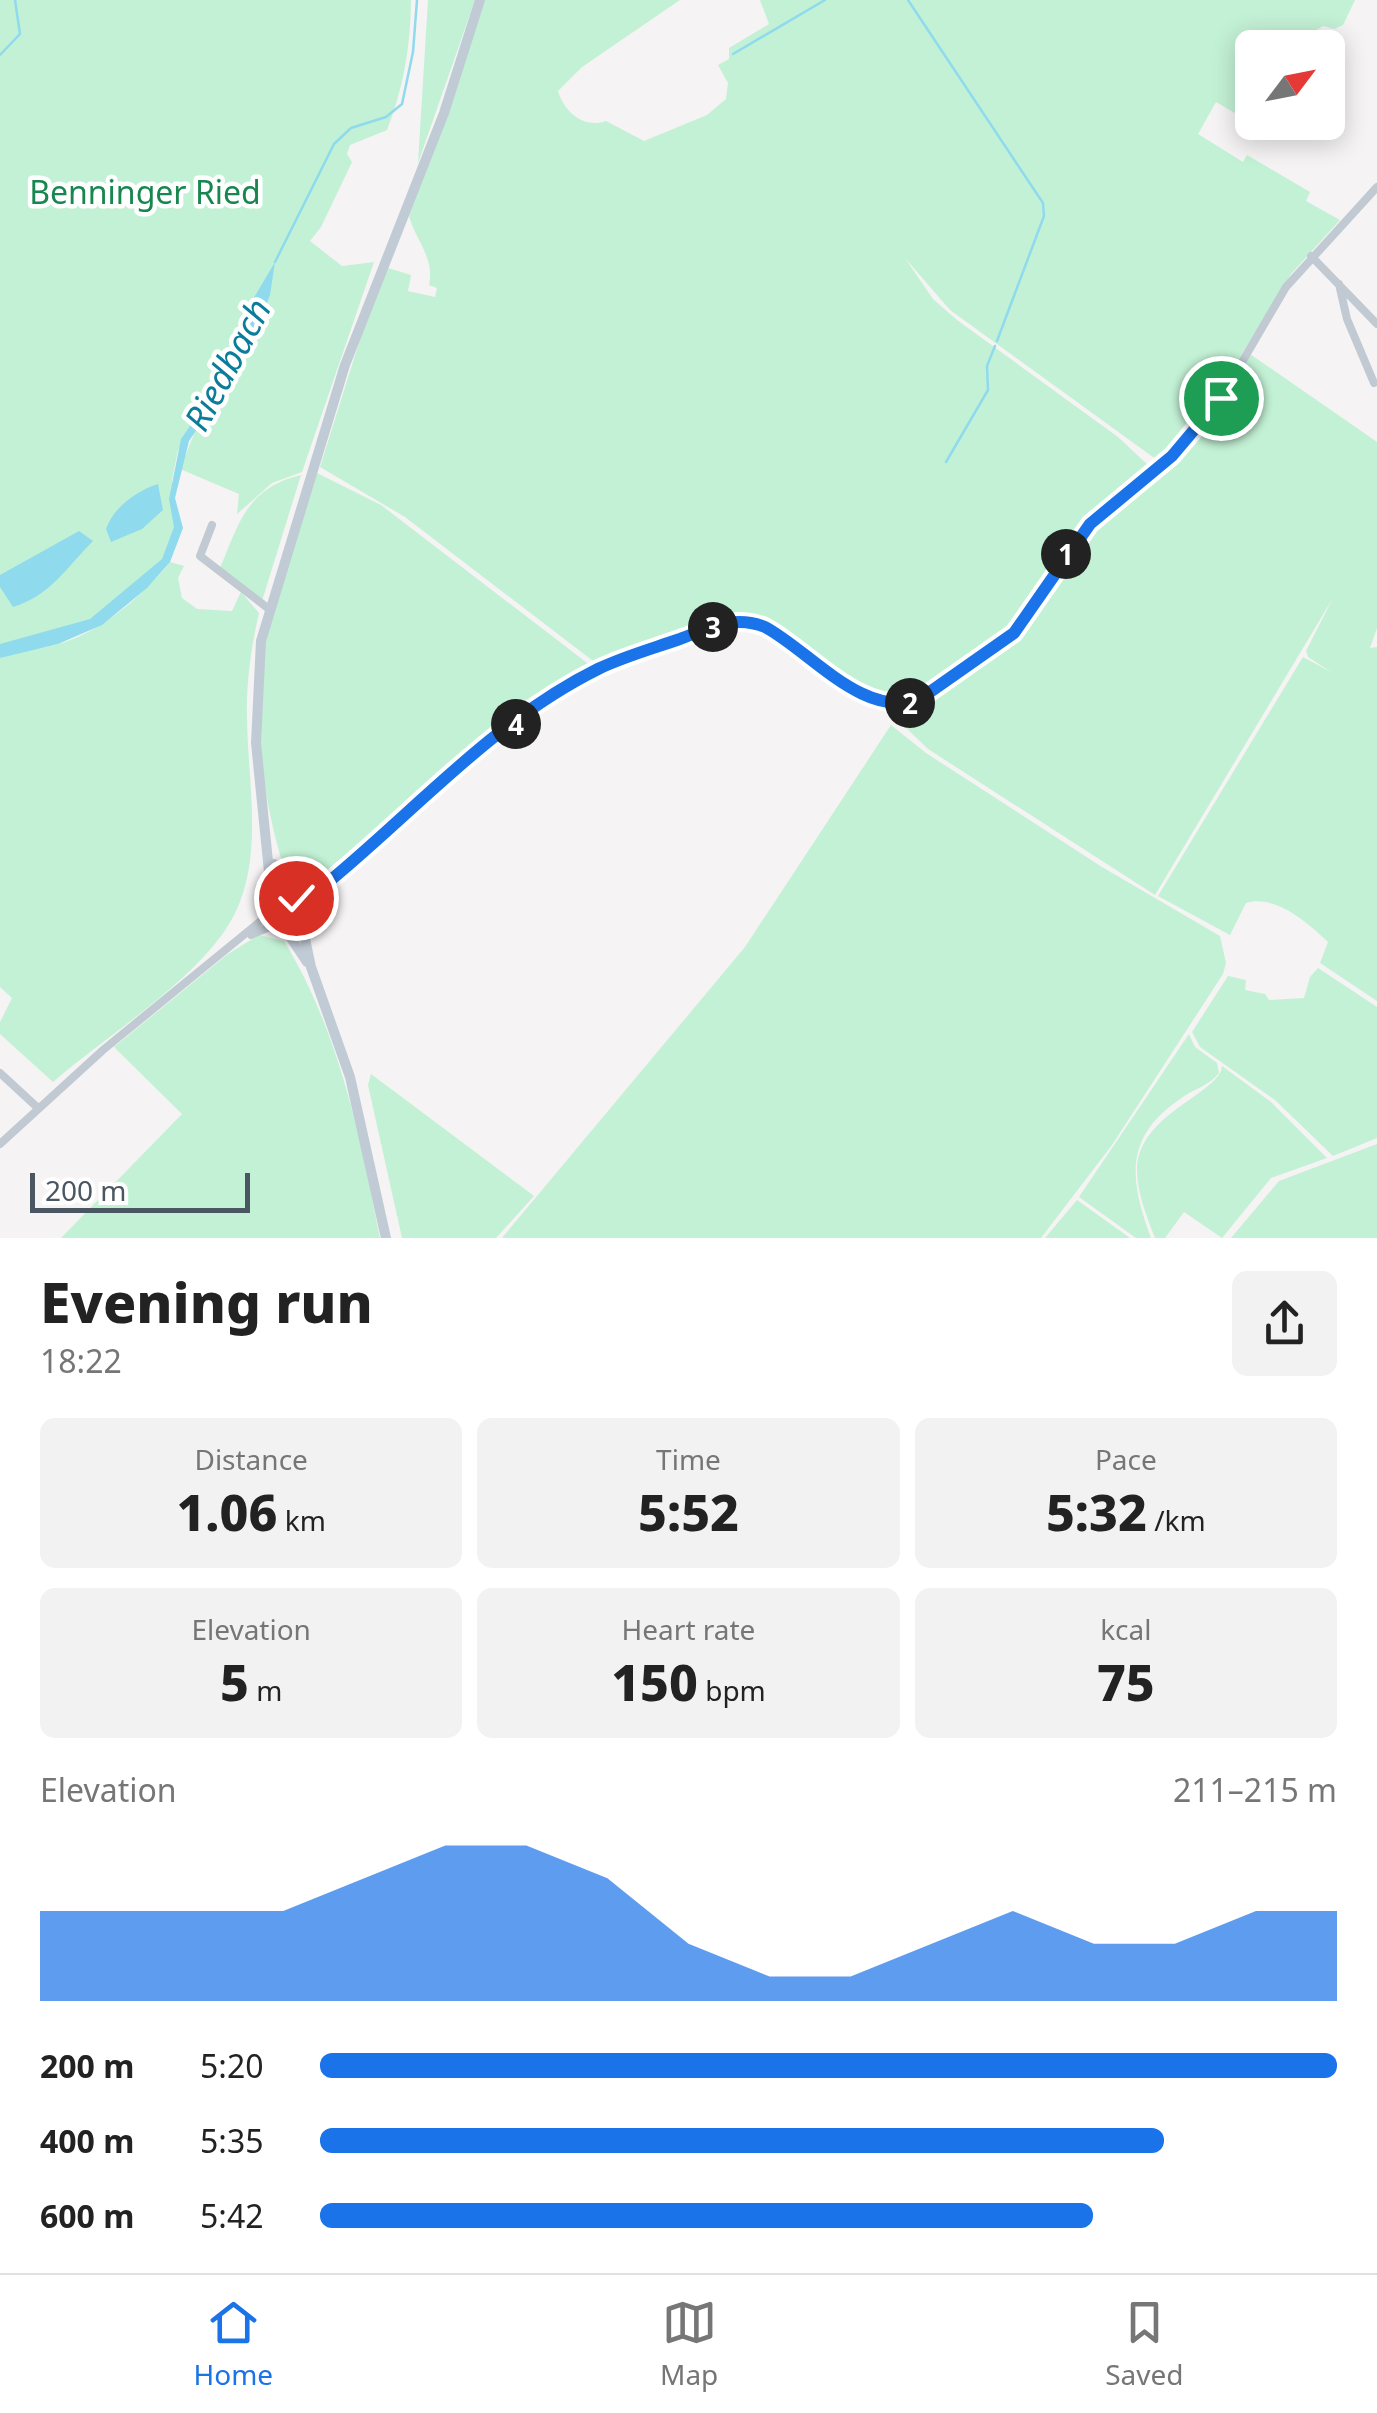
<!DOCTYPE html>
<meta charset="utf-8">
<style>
body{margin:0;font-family:"Noto Sans",sans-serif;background:#f2f2f2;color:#222;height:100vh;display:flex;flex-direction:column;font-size:38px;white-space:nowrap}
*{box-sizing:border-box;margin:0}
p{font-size:32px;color:#767676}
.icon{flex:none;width:55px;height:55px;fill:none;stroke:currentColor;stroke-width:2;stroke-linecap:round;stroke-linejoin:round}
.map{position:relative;height:1238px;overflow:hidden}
.panel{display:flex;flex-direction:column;background:#fff;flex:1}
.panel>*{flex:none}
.needle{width:65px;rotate:58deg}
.tools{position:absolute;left:1235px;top:30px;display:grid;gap:20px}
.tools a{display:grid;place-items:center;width:110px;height:110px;border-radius:15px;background:#fff;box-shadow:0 5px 25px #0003;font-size:50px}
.scale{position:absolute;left:30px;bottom:25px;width:220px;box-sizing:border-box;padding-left:10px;border:5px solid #4a5661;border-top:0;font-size:28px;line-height:35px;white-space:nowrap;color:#4a5661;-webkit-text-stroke:8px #fff;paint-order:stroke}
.pin{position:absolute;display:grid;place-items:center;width:85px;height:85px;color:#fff;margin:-42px;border:5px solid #fff;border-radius:50%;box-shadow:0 2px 10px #0007}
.km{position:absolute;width:50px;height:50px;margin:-25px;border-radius:50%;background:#222;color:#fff;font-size:28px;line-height:50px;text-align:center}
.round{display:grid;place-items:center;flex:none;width:105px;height:105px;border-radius:15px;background:#f2f2f2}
.summary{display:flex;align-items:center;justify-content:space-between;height:170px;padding:0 40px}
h1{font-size:55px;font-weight:800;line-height:75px}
.metrics{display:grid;grid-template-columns:repeat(3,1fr);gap:15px;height:170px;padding:10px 40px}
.metrics div{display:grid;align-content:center;border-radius:15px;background:#f2f2f2;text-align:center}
.metrics b{font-size:50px;font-weight:800}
.metrics small{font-size:28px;font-weight:400}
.metrics p{font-size:28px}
.chart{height:280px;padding:20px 40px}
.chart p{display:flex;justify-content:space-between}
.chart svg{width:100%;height:180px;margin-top:10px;fill:#1a73e8;opacity:.7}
ul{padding:0 40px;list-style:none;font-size:32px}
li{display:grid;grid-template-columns:160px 120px 1fr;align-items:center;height:75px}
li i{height:25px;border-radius:12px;background:#1a73e8}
.tab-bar{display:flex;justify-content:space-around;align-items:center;height:140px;border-top:2px solid #e0e0e0;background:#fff;font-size:28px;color:#767676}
.tab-bar a{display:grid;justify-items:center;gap:5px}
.tab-bar .current{color:#1a73e8}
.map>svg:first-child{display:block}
.green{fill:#c3f1d5}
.water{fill:#90daee}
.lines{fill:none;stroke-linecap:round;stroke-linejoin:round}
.stream{stroke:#90daee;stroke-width:2.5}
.minor{stroke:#c1cad2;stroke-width:8}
.secondary{stroke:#c1cbd6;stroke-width:10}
.route-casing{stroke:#fff;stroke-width:20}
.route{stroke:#1a73e8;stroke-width:12}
.labels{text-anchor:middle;stroke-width:9;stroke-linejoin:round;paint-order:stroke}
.park-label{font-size:32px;fill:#17864f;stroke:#fff}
.water-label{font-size:35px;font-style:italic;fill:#0c7c9b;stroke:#fff}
</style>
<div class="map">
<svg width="1377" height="1238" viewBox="0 0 1377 1238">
<rect width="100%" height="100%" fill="#f5f3f3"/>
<path class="green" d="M 0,0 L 411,0 C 411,45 403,89 387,130 L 350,145 L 347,154 L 352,162 L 321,227 L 310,241 L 342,266 L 374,262 L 302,472 L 272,483 L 237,514 L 239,494 L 180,469 L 196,429 L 239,371 L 270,295 L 241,324 L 224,377 L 178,450 L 172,480 L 176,520 L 170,553 L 139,586 L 90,619 L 66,631 L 0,647 Z
M 428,0 L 475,0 L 418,163 Z
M 485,0 L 680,0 L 582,67 L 558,91 C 564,112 584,129 606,121 L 644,141 L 707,115 L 726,99 L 728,83 L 718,65 L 729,59 L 729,48 L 769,24 L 760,0 L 1355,0 L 1343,25 L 1334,29 L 1323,26 L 1313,32 L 1307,47 L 1252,48 L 1252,123 L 1216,102 L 1198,134 L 1243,162 L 1247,155 L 1310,192 L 1306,201 L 1340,220 L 1291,274 L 1204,416 L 1157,460 L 950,310 L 905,258 L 933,299 L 957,320 L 1118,437 L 1150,467 L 1076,536 L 1007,636 L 922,695 L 882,698 L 777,630 L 746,617 L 720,620 L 597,664 L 405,517 L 320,467 L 362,333 L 388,268 L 411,275 L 408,291 L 435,297 L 437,288 L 429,285 C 435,258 416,241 409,216 Z
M 1250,354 L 1377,442 L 1377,628 L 1370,648 L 1377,647 L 1377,1001 L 1320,963 L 1328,942 C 1308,923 1275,894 1246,903 L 1230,935 L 1158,896 L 1303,657 L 1331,672 L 1308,657 L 1306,651 L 1333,598 L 1155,895 L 928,749 L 898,720 L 904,709 L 930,697 L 1016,636 L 1089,531 L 1198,435 L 1225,399 Z
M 317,473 L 381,505 L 591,666 L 451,768 L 317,879 L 288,880 C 262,804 249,707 269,628 C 282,576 301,525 317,473 Z
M 301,475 L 262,601 L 220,568 C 239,524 246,488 301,475 Z
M 170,562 L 184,566 L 178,578 L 182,598 L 197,609 L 232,611 L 241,592 L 259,613 C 251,648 246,683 247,719 C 248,791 268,875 221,936 C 180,991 105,1037 53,1082 L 0,1034 L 0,1022 L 12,998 L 0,987 L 0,658 C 20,650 42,649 62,643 C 104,630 143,595 170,562 Z
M 891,725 L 926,753 L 1102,867 L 1220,936 L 1226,963 L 1223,974 L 1112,1145 L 1041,1238 L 502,1238 L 745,947 Z
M 259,935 L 284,941 C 339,1031 360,1136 380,1238 L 61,1238 L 182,1114 L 114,1047 L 228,954 Z
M 1318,968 L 1377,1007 L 1377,1138 L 1333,1156 L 1275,1100 L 1200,1047 L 1192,1032 L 1228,976 L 1246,980 L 1245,990 L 1265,994 L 1269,1000 L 1304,998 L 1310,977 Z
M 1189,1034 L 1195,1047 L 1217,1063 L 1219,1073 C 1209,1086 1193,1089 1180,1099 C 1123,1138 1130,1181 1151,1238 L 1136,1238 L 1079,1197 Z
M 1222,1066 L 1271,1102 L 1327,1158 L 1271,1178 L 1222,1238 L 1184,1212 L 1165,1238 L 1155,1238 C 1147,1217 1137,1193 1137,1170 C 1137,1114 1221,1093 1222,1066 Z
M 371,1074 L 534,1196 L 496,1238 L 402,1238 L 368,1085 Z
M 1377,1144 L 1377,1238 L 1231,1238 L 1279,1181 Z
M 1077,1200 L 1130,1238 L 1045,1238 Z"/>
<path class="water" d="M 275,262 L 270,295 L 249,352 L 189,441 L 175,498 L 183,528 L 170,562 L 147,588 L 102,625 L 58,644 L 0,658 L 0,644 L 90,619 L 162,559 L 174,527 L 169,499 L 181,439 L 224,377 L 246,311 Z
M 158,484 L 163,510 L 142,529 L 111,542 L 106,529 C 113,508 136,491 158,484 Z
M 79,531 L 93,541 C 67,567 50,596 13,607 L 0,587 L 0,575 Z"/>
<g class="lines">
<path class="stream" d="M 908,0 L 1043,203 L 1044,216 L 997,341
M 733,54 L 825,0
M 0,55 L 20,34 L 15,0
M 275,262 L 334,144 L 351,128 L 386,117 L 402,104 L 413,52 L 417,0
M 946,462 L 988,390 L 987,366 L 995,346"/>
<path class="minor" d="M 1311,256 L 1377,324
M 1339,284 L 1347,319 L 1374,383
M 212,525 L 200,556 L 269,609
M 296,898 L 315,893
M 303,910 L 355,855 L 454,769 L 573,683 L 635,654 L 724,623 L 746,621 L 773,631 L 858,690 L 886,703 L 919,699 L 960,674 L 1020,626 L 1090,525 L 1196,431 L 1221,398 L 1286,287 L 1377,187
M 251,935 L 274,925
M 0,1073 L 38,1108
M 0,1144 L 103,1050 L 268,915"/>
<path class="secondary" d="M 274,864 L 289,895
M269 912a17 17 0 1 1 34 0a17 17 0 1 1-34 0Z
M 272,901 L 256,743 L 261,641 L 345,365 L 444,113 L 480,0
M 301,920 L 311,967 L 350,1077 L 386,1238
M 285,929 L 307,962"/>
</g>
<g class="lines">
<g class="route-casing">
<path id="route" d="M 296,898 L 315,893 C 408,819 489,723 598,669 C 623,657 651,649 677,640 C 707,629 733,614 765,627 C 810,651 864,720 920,699 L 1014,633 L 1090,524 L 1172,456 L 1221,398"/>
</g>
<use href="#route" class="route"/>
</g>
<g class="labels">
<g class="park-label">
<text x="145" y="204">Benninger Ried</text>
</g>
<g class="water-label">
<text transform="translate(228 365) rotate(-62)" y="12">Riedbach</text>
</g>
</g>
</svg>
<div class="tools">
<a><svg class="needle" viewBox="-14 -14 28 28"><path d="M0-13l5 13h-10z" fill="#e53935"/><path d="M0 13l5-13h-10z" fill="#767676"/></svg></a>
</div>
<div class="scale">200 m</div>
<div class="pin" style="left:1221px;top:398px;background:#1e9e55"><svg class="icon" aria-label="arrive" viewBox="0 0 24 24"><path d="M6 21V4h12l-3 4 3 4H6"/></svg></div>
<div class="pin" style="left:296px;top:898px;background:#d93025"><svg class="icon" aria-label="check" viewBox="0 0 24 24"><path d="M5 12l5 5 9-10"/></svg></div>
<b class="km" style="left:1066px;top:554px">1</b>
<b class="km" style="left:910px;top:703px">2</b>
<b class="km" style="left:713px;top:627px">3</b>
<b class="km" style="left:516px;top:724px">4</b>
</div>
<section class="panel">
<div class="summary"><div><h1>Evening run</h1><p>18:22</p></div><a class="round"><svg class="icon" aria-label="share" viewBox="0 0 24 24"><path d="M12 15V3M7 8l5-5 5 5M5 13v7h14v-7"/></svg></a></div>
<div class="metrics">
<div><p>Distance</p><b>1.06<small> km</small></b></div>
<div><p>Time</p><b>5:52</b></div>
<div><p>Pace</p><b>5:32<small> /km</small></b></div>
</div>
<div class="metrics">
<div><p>Elevation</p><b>5<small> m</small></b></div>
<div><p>Heart rate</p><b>150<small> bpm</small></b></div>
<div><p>kcal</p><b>75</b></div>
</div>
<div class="chart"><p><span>Elevation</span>211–215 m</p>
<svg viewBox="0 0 160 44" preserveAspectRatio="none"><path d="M0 44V22L10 22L20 22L30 22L40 14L50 6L60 6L70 14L80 30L90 38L100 38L110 30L120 22L130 30L140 30L150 22L160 22V44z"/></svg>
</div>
<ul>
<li><b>200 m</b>5:20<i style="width:100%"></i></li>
<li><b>400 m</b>5:35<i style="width:83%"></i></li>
<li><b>600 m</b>5:42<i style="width:76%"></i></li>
</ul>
</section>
<nav class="tab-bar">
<a class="current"><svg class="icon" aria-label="home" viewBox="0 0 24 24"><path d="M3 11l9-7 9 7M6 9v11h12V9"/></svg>Home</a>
<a><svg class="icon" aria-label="map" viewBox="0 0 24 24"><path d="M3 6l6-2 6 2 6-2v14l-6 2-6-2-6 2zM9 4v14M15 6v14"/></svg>Map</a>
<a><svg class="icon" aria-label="saved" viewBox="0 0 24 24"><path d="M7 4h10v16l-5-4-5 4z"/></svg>Saved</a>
</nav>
